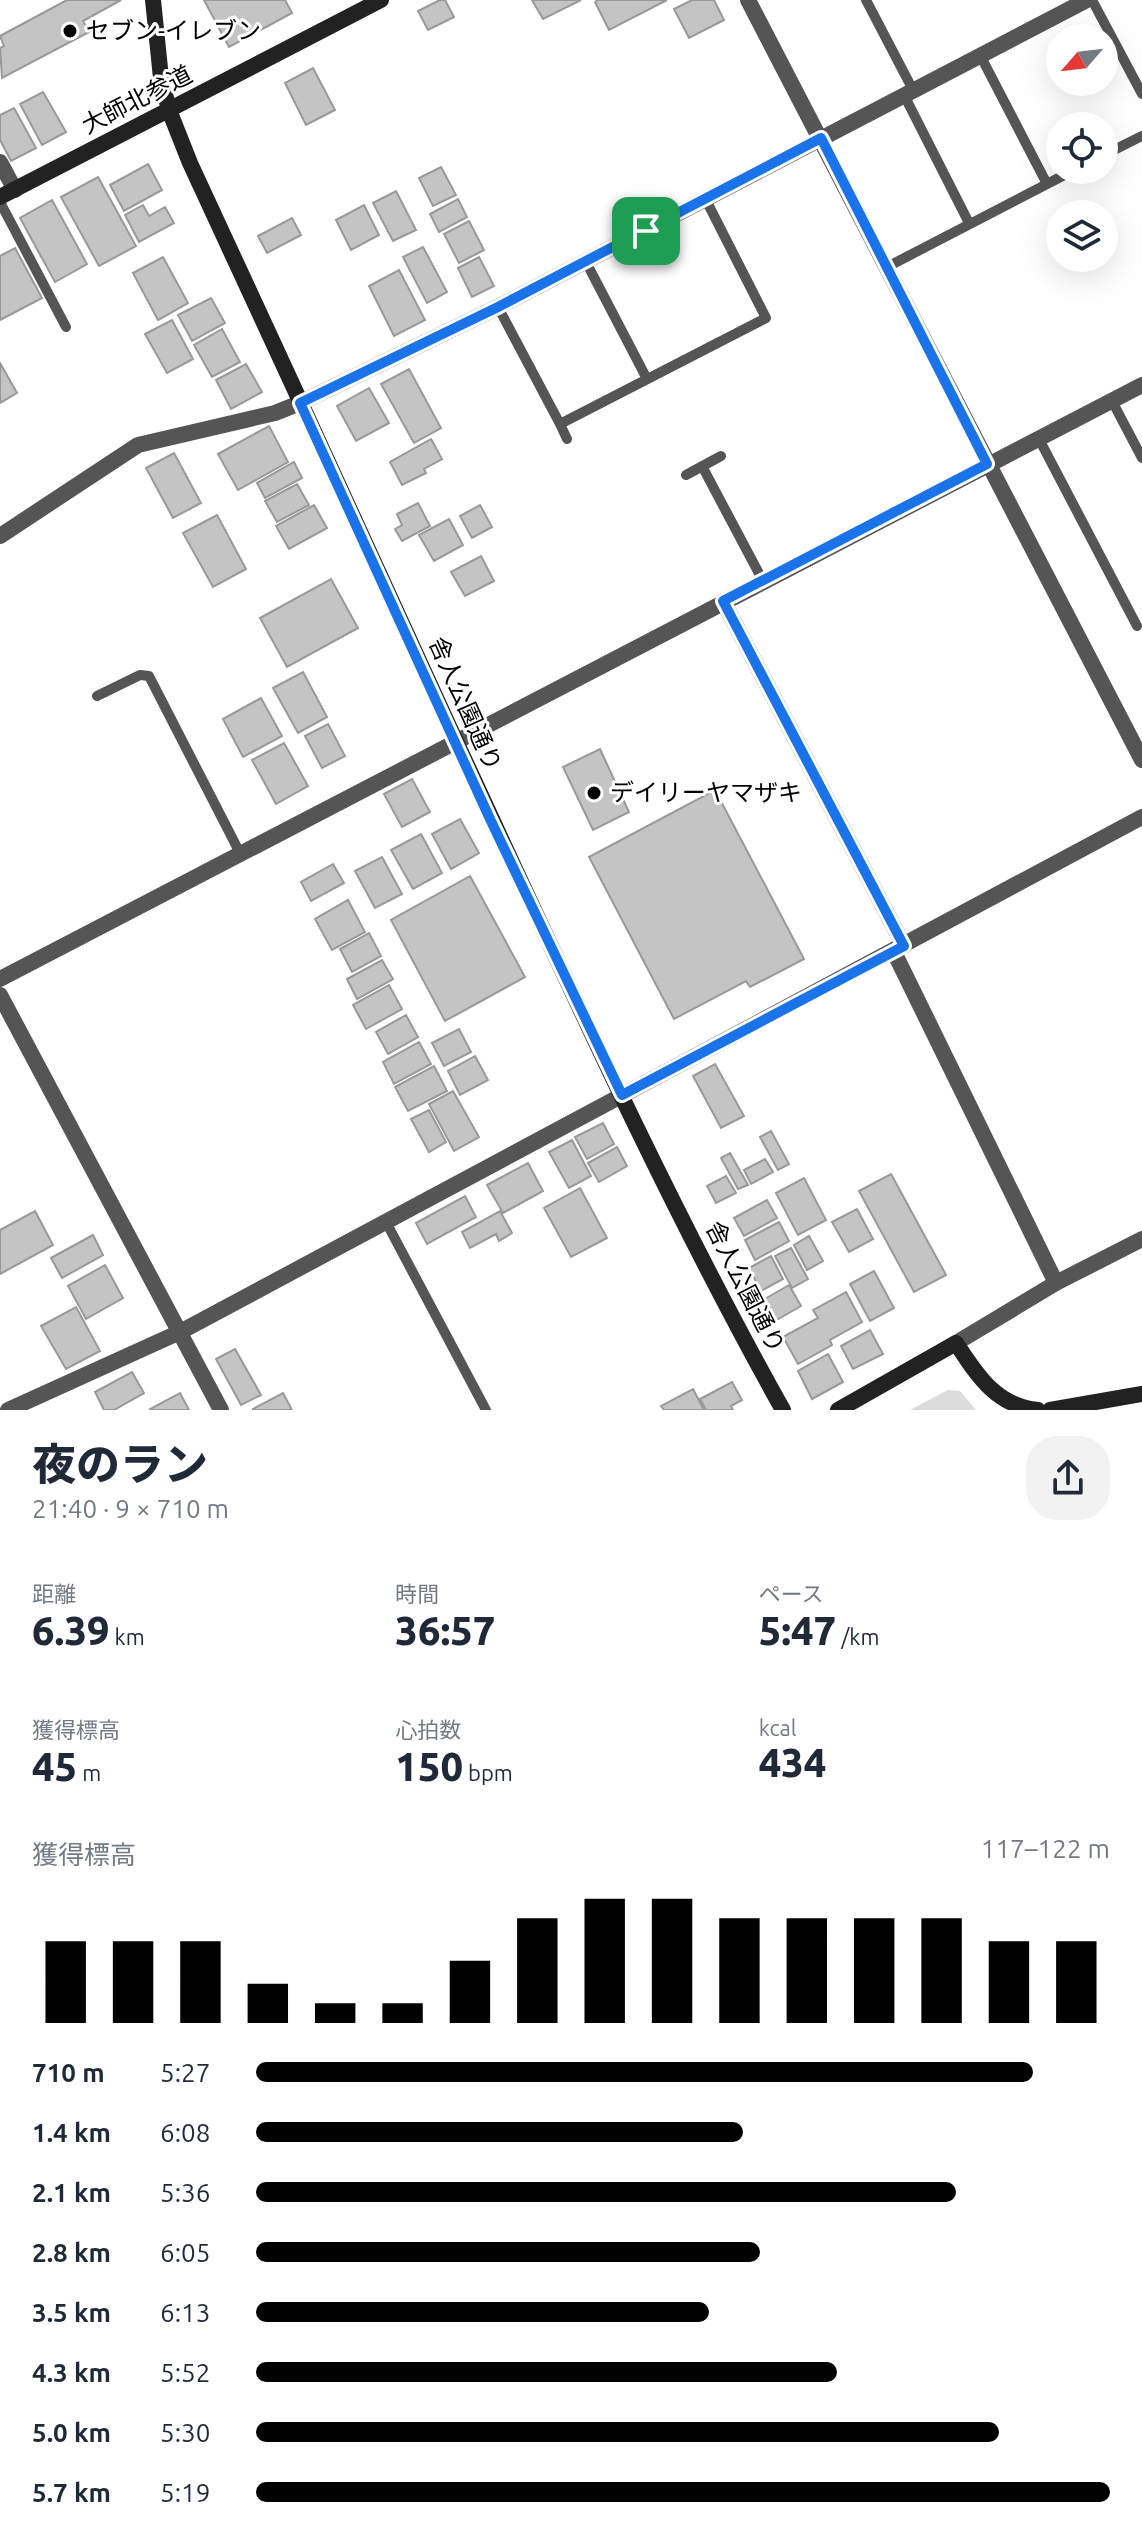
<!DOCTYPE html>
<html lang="ja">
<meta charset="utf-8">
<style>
body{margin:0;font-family:Ubuntu,"Noto Sans JP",sans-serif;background:#f2f2f3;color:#1f2937;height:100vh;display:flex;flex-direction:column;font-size:30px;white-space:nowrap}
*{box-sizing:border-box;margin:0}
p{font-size:26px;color:#747a83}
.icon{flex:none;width:44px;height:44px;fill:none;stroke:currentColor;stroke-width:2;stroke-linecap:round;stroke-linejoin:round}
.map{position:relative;height:1410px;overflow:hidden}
.panel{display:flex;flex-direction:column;background:#fff;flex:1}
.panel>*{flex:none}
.needle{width:52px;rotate:242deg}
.buttons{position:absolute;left:1046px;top:24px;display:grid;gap:16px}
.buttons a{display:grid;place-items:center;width:72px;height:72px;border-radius:50%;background:#fff;box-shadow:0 8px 32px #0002;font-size:40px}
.pin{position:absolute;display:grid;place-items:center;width:68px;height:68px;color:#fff;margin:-34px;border-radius:16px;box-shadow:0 4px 12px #0006}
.round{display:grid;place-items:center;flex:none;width:84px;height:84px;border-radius:32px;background:#f2f2f3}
.summary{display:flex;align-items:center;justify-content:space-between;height:136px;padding:0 32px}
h1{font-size:44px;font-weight:800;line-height:60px}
.metrics{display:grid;grid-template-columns:repeat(3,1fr);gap:12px;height:136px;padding:8px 32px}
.metrics div{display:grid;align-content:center}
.metrics b{font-size:40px;font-weight:800}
.metrics small{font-size:22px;font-weight:400}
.metrics p{font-size:22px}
.chart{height:224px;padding:16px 32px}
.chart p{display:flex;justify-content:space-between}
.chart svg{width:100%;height:144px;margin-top:8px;stroke:#000;stroke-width:6}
ul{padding:0 32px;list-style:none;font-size:26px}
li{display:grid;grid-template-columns:128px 96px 1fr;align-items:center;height:60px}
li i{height:20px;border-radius:10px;background:#000}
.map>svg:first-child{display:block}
.green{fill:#dcdcdc}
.building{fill:#c4c4c4;stroke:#999;stroke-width:2}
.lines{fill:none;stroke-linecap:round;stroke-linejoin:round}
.lane{stroke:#555;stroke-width:10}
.street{stroke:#555;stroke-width:16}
.secondary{stroke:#222;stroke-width:16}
.route-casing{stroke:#fff;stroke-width:16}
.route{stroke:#1a73e8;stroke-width:10}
.poi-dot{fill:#000;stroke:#fff;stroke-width:3}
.labels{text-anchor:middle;stroke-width:6;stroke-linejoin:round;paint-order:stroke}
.poi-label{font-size:24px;fill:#000;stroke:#fff;text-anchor:start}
.street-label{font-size:24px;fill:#000;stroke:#fff}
</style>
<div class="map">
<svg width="1142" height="1410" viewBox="0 0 1142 1410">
<rect width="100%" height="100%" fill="#fff"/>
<path class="green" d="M 948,1390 L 960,1391 L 976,1410 L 910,1410 Z"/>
<path class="building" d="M 67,0 L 121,0 L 83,21 L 89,32 L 2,78 L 0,48 L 4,46 L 0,36 Z
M 204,0 L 285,0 L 292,13 L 229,47 Z
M 440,0 L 445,0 L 454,17 L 428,30 L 418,11 Z
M 532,0 L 581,0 L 543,19 Z
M 598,0 L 667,0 L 609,30 L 595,2 Z
M 692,0 L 714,0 L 724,20 L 689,38 L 674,9 Z
M 313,68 L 335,110 L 306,125 L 285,83 Z
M 43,92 L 66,132 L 42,145 L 20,104 Z
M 14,108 L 36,148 L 11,161 L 0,140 L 0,115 Z
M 148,164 L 162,190 L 124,211 L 110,185 Z
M 441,167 L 456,195 L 433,206 L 419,178 Z
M 98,177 L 136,246 L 99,266 L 61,197 Z
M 396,191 L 416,230 L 393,241 L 373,203 Z
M 458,199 L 467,217 L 439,232 L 430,214 Z
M 52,200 L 87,264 L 55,282 L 20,218 Z
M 143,205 L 149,216 L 165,207 L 174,223 L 139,242 L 125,215 Z
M 364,205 L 379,235 L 351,250 L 336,220 Z
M 292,218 L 301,235 L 267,253 L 258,236 Z
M 469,221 L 484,250 L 459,263 L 444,234 Z
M 423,247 L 447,292 L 427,303 L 403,257 Z
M 15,248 L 42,298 L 0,320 L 0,256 Z
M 163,257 L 188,303 L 158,320 L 133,273 Z
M 479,257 L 494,286 L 472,297 L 458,268 Z
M 399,270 L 425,320 L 394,336 L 369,286 Z
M 211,298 L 225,323 L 192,341 L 178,315 Z
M 172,320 L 193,359 L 167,373 L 145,334 Z
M 222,329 L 240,362 L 212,377 L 194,345 Z
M 0,363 L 17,393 L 0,403 Z
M 246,364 L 262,392 L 231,409 L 216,380 Z
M 409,369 L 441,428 L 414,443 L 381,384 Z
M 369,388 L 389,423 L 356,441 L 337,406 Z
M 269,426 L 288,462 L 238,490 L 218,454 Z
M 431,439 L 442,459 L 424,469 L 426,473 L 402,485 L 390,462 Z
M 174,453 L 201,503 L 173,518 L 146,468 Z
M 294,462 L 302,478 L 265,498 L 257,483 Z
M 297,484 L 309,505 L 277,522 L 265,501 Z
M 418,503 L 430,526 L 402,541 L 395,529 L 402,525 L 397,514 Z
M 314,505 L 327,528 L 289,549 L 276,526 Z
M 480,505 L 492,527 L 472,538 L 460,516 Z
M 217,515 L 246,569 L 213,587 L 183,533 Z
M 449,519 L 463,545 L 434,561 L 419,535 Z
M 481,556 L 494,581 L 465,596 L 451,572 Z
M 331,579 L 358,628 L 287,667 L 260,618 Z
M 303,672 L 327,717 L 298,733 L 273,688 Z
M 261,698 L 282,736 L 243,757 L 223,719 Z
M 328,724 L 345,756 L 322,768 L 305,736 Z
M 284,743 L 308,786 L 276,804 L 252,760 Z
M 600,749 L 629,812 L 593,830 L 563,767 Z
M 412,779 L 430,812 L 402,827 L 384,794 Z
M 715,790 L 804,959 L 750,987 L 746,981 L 674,1019 L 589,857 Z
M 460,819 L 479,853 L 451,869 L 432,834 Z
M 421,834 L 442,873 L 413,889 L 391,850 Z
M 382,857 L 402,894 L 375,908 L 355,871 Z
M 333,864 L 344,883 L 311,901 L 301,882 Z
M 470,876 L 525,977 L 445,1021 L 391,920 Z
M 348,900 L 365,932 L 332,950 L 315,919 Z
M 369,933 L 381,956 L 352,972 L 340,949 Z
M 382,960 L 393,979 L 357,999 L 347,979 Z
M 389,985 L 402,1009 L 366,1029 L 353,1005 Z
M 406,1015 L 418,1037 L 388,1054 L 376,1032 Z
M 459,1029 L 471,1052 L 444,1066 L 432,1043 Z
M 419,1042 L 431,1064 L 394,1084 L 383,1062 Z
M 475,1056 L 488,1080 L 460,1095 L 448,1071 Z
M 715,1064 L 744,1116 L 721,1128 L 693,1076 Z
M 434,1066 L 447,1091 L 408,1111 L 395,1087 Z
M 453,1091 L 479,1137 L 454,1151 L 429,1104 Z
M 429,1110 L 446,1142 L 429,1152 L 411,1119 Z
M 603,1123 L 614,1144 L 587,1159 L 575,1137 Z
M 771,1131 L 789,1164 L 778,1170 L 760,1137 Z
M 572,1140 L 591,1176 L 569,1188 L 549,1152 Z
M 617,1147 L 627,1166 L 599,1182 L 588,1163 Z
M 730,1153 L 748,1185 L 738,1189 L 721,1158 Z
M 765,1159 L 773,1172 L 751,1184 L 744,1170 Z
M 528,1163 L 543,1191 L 503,1213 L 487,1185 Z
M 891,1174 L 946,1275 L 914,1292 L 859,1191 Z
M 726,1176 L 736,1193 L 716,1203 L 707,1186 Z
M 804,1178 L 826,1220 L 798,1235 L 776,1193 Z
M 580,1188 L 607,1238 L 571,1257 L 544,1208 Z
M 465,1196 L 476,1217 L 427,1244 L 416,1223 Z
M 767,1200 L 777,1218 L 744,1236 L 734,1218 Z
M 857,1209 L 873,1239 L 849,1252 L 832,1222 Z
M 35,1211 L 53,1245 L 0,1274 L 0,1230 Z
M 500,1211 L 512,1233 L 499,1241 L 496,1234 L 470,1248 L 462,1232 Z
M 779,1222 L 789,1241 L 755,1260 L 745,1240 Z
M 93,1235 L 103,1255 L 62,1278 L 51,1258 Z
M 809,1236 L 823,1261 L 807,1270 L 794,1245 Z
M 791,1248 L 808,1279 L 792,1288 L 775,1256 Z
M 771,1256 L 783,1279 L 761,1291 L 749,1268 Z
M 105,1265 L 123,1298 L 86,1319 L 68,1286 Z
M 874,1271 L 894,1308 L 870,1321 L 850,1284 Z
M 789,1285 L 801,1306 L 775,1321 L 763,1300 Z
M 846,1292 L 862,1322 L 830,1340 L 832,1345 L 798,1364 L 783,1337 L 818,1318 L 813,1310 Z
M 76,1307 L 100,1351 L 66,1369 L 41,1326 Z
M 870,1330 L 883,1354 L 853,1369 L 841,1346 Z
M 235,1349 L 261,1395 L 241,1405 L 216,1359 Z
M 828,1354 L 843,1382 L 812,1399 L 798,1371 Z
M 132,1372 L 144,1393 L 114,1410 L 104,1410 L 95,1392 Z
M 732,1382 L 742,1400 L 731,1406 L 733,1410 L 706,1410 L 700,1399 Z
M 693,1389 L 704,1410 L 664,1410 L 661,1406 Z
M 180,1393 L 189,1410 L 150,1410 L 150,1409 Z
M 283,1393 L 292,1410 L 253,1410 L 253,1409 Z"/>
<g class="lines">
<path class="lane" d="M 866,0 L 913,90
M 1092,0 L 1142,94
M 980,55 L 1047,184
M 904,95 L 969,223
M 1104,155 L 1142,136
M 0,202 L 66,327
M 586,262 L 647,379
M 887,267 L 1074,170
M 498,307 L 560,424 L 766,318 L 706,200
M 1112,401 L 1142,458
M 560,424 L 567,439
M 1039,439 L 1137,626
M 702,466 L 763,581
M 686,475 L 721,456
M 97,696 L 140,675 L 149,676 L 241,855
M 386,1222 L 486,1410"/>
<path class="street" d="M 748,0 L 1142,760
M 0,162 L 15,190
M 0,536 L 138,445 L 275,413 L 300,403 L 498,307 L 1087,0
M 723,601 L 904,946
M 894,952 L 1056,1283
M 0,979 L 1142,385
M 0,995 L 221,1410
M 956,1343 L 1056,1283 L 1142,1239
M 8,1410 L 180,1332 L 1142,817"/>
<path class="secondary" d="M 153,0 L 161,78 L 169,110 L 190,163 C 279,354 366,545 454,737 C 559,963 661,1192 783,1410
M 0,197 L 381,0
M 838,1410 L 956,1343 C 977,1375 996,1406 1038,1410
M 1050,1410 L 1142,1394"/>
</g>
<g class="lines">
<g class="route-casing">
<path id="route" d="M 821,138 L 987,464 L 723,601 L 904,946 L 622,1095 L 490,819 L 300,403 L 498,307 Z"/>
</g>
<use href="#route" class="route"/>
</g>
<g class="poi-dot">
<circle cx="70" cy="31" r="8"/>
<circle cx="594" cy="793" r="8"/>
</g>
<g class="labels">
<g class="poi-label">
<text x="86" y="39">セブン-イレブン</text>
<text x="610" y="801">デイリーヤマザキ</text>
</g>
<g class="street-label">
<text transform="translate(137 100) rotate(-27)" y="8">大師北参道</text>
<text transform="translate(465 704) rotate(66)" y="8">舎人公園通り</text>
<text transform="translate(745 1287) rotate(63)" y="8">舎人公園通り</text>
</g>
</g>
</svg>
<div class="buttons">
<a><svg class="needle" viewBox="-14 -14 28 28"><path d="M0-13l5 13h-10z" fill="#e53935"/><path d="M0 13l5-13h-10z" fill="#747a83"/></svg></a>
<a><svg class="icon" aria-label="locate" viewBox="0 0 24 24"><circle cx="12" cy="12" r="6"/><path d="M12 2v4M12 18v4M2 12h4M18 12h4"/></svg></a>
<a><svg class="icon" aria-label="layers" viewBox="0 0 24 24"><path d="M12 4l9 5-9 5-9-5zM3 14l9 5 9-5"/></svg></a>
</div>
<div class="pin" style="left:646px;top:231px;background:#1e9e55"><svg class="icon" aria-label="arrive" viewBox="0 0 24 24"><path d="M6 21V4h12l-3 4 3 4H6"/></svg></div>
</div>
<section class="panel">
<div class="summary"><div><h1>夜のラン</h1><p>21:40 · 9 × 710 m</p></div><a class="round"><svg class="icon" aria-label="share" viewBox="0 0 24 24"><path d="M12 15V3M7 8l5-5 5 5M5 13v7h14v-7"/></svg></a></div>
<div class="metrics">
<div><p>距離</p><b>6.39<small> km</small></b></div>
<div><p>時間</p><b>36:57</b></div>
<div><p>ペース</p><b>5:47<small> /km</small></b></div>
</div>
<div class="metrics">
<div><p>獲得標高</p><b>45<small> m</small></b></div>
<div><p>心拍数</p><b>150<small> bpm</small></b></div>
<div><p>kcal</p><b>434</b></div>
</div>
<div class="chart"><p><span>獲得標高</span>117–122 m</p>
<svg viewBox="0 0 160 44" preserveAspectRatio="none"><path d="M5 44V19M15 44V19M25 44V19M35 44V32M45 44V38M55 44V38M65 44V25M75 44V12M85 44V6M95 44V6M105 44V12M115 44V12M125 44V12M135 44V12M145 44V19M155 44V19"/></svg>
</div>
<ul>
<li><b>710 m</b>5:27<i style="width:91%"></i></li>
<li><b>1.4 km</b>6:08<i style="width:57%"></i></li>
<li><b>2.1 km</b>5:36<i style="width:82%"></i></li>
<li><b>2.8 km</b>6:05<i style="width:59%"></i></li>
<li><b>3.5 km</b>6:13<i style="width:53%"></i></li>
<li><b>4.3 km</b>5:52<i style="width:68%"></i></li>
<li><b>5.0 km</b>5:30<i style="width:87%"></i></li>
<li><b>5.7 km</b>5:19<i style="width:100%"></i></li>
</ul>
</section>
